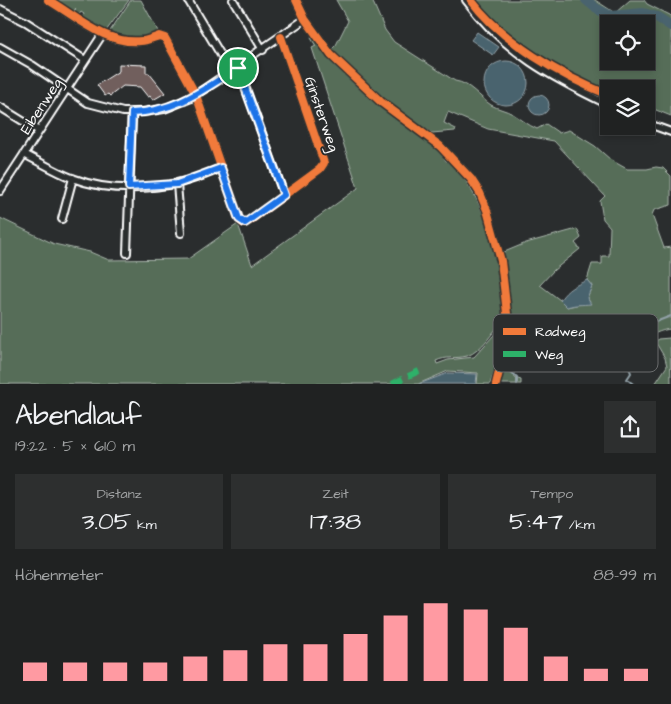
<!DOCTYPE html>
<html lang="de">
<meta charset="utf-8">
<style>
body{margin:0;font-family:"Architects Daughter",sans-serif;background:#2d2f2f;color:#f1f3f6;height:100vh;display:flex;flex-direction:column;font-size:19px;white-space:nowrap}
*{box-sizing:border-box;margin:0}
p{font-size:16px;color:#a2a4a5}
.icon{flex:none;width:28px;height:28px;fill:none;stroke:currentColor;stroke-width:2;stroke-linecap:round;stroke-linejoin:round}
.map{position:relative;height:384px;overflow:hidden}
.side{display:flex;flex-direction:column;background:#202222;flex:1}
.side>*{flex:none}
.buttons{position:absolute;left:600px;top:15px;display:grid;gap:10px}
.buttons a{display:grid;place-items:center;width:55px;height:55px;border-radius:0px;background:#202222;box-shadow:0 2px 8px #0003,0 0 0 1px #3d3f40;font-size:25px}
.pin{position:absolute;display:grid;place-items:center;width:42px;height:42px;color:#fff;margin:-21px;border:2px solid #fff;border-radius:50%;box-shadow:0 1px 5px #0007}
.round{display:grid;place-items:center;flex:none;width:52px;height:52px;border-radius:0px;background:#2d2f2f}
.head{display:flex;align-items:center;justify-content:space-between;height:85px;padding:0 15px}
h1{font-size:28px;font-weight:600;line-height:38px}
.stats{display:grid;grid-template-columns:repeat(3,1fr);gap:8px;height:85px;padding:5px 15px}
.stats div{display:grid;align-content:center;border-radius:0px;background:#2d2f2f;text-align:center}
.stats b{font-size:25px;font-weight:600}
.stats small{font-size:14px;font-weight:400}
.stats p{font-size:14px}
.chart{height:140px;padding:10px 15px}
.chart p{display:flex;justify-content:space-between}
.chart svg{width:100%;height:90px;margin-top:5px;stroke:#ff9aa2;stroke-width:6}
.map>svg:first-child{display:block}
.green{fill:#566d59;stroke:#aab6ac;fill-rule:evenodd}
.water{fill:#4a636e;stroke:#92a1a8}
.lines{fill:none;stroke-linecap:round;stroke-linejoin:round}
.stream{stroke:#92a1a8;stroke-width:2}
.river{stroke:#4a636e;stroke-width:10}
.building{fill:#715e5d;stroke:#fff}
.minor-casing{stroke:#fff;stroke-width:10}
.minor{stroke:#2a2d2e;stroke-width:6}
.quiet{stroke:#2db169;stroke-width:6;stroke-dasharray:12 6;stroke-linecap:butt}
.cycleway-casing{stroke:#2a2d2e;stroke-width:11}
.cycleway{stroke:#f17a3a;stroke-width:8}
.route-casing{stroke:#fff;stroke-width:10}
.route{stroke:#1a73e8;stroke-width:6}
.labels{text-anchor:middle;stroke-width:4;stroke-linejoin:round;paint-order:stroke}
.street-label{font-size:15px;fill:#fff;stroke:#2a2d2e}
.key{fill:#2a2d2e;stroke:#6a6c6d;stroke-width:1}
.key-label{font-size:14px;fill:#fff}
</style>
<div class="map">
<svg width="671" height="384" viewBox="0 0 671 384">
<rect width="100%" height="100%" fill="#2a2d2e"/>
<filter id="ink" filterUnits="userSpaceOnUse"><feTurbulence type="fractalNoise" baseFrequency=".02" numOctaves="2"/><feDisplacementMap in="SourceGraphic" scale="10" xChannelSelector="R" yChannelSelector="G"/><feConvolveMatrix kernelMatrix="1 2 1 2 8 2 1 2 1" color-interpolation-filters="sRGB"/></filter>
<g filter="url(#ink)">
<path class="green" d="M 52,0 L 129,0 L 106,31 L 82,18 L 84,14 L 81,12 L 78,16 L 74,13 L 76,8 L 73,12 Z
M 131,0 L 141,0 L 159,33 C 146,39 122,43 110,31 Z
M 336,0 L 372,0 L 385,30 L 394,42 L 455,81 C 470,83 479,97 491,105 C 498,109 506,110 513,114 C 521,119 528,125 537,129 L 546,124 L 559,133 L 569,130 L 595,146 L 611,160 L 627,169 L 647,169 L 656,167 L 663,168 L 671,176 L 671,205 L 654,210 L 652,215 L 664,248 L 671,247 L 671,329 C 654,330 643,346 630,324 L 621,326 L 607,341 L 595,344 C 573,324 564,338 545,352 L 540,353 L 534,344 L 525,350 L 513,371 L 515,378 L 521,380 L 521,384 L 500,384 L 503,363 L 510,345 L 513,322 L 506,292 L 502,253 L 526,243 L 577,229 L 581,238 L 575,243 L 580,249 L 554,270 L 540,285 L 560,300 L 567,307 L 590,302 L 587,298 L 592,286 L 587,280 L 592,264 L 602,264 L 602,256 L 609,256 L 610,227 L 603,219 L 600,201 L 605,196 L 554,141 L 488,129 L 448,112 L 444,123 L 456,129 L 455,131 L 432,133 L 403,116 L 330,51 L 336,45 L 348,21 Z
M 475,0 L 595,0 L 615,13 L 630,0 L 644,0 L 647,4 L 669,15 L 671,17 L 671,116 L 646,106 L 646,89 L 609,89 L 609,92 C 562,74 506,39 475,0 ZM 609,24 L 646,24 L 646,61 L 609,61 Z
M 312,33 C 332,58 353,83 378,104 C 400,122 424,136 446,155 L 444,158 L 446,161 L 451,162 C 493,210 497,259 504,319 C 494,330 482,351 467,356 C 456,359 446,356 436,361 L 437,364 L 448,360 L 474,357 L 504,324 L 506,326 L 504,341 L 490,384 L 477,384 L 478,373 L 448,371 L 418,384 L 0,384 L 0,218 L 54,244 L 90,252 L 109,260 L 188,259 L 238,224 L 252,265 L 358,188 L 312,48 L 316,46 L 311,38 Z
M 670,338 L 671,384 L 655,384 L 667,366 L 665,358 L 656,343 L 658,339 Z"/>
<path class="water" d="M 477,32 L 499,47 L 493,55 L 471,40 Z
M484 83a22 22 0 1 1 44 0a22 22 0 1 1-44 0Z
M529 105a10 10 0 1 1 20 0a10 10 0 1 1-20 0Z
M 587,280 L 592,286 L 587,298 L 591,304 C 582,305 576,304 567,307 L 560,300 C 568,288 575,286 587,280 Z
M 448,373 L 477,374 L 476,384 L 419,384 Z"/>
<g class="lines">
<path class="stream" d="M 517,384 L 517,377 L 510,371 C 508,361 513,346 523,342 C 531,339 539,340 546,336 C 555,331 563,323 571,317 L 593,342 L 604,340 C 609,327 624,315 639,318 C 643,319 647,322 650,324 L 671,316
M 633,384 L 627,379 L 631,373 L 626,359 L 638,319"/>
<path class="river" d="M 586,0 L 597,9 L 611,16 L 643,13 L 657,17 L 671,26"/>
</g>
<path class="building" d="M 119,64 L 146,65 L 146,73 L 149,73 L 165,93 L 153,100 L 150,96 L 148,97 L 140,87 L 123,86 L 110,96 L 108,94 L 105,96 L 97,85 L 119,71 Z"/>
<g class="lines">
<g class="minor-casing">
<path id="minor" d="M 48,0 C 76,16 106,45 141,41 C 147,41 153,38 159,36 L 165,38 L 196,95 L 239,219 L 243,223 L 249,221 L 320,169 L 324,163 L 281,37
M 188,0 L 231,72
M 233,0 L 263,50
M 296,0 L 305,19 L 331,55 L 381,102 L 440,146 L 471,179 L 480,193 L 487,210 L 501,261 L 508,322 L 508,335 L 496,384
M 466,0 C 504,52 552,78 609,105
M 0,9 L 26,22 L 85,60
M 0,47 L 32,65 L 88,103 L 123,112 L 143,112 L 164,109 L 191,98 L 305,19
M 238,67 L 284,195
M 0,107 L 39,131
M 646,123 L 671,132
M 24,154 C 40,162 56,172 72,178 C 119,196 177,189 221,168
M 177,184 L 181,233
M 0,191 L 102,35
M 62,219 L 73,178
M 127,253 L 132,113"/>
</g>
<use href="#minor" class="minor"/>
<path class="quiet" d="M 392,384 L 423,369"/>
<g class="cycleway-casing">
<path id="cycleway" d="M 48,0 C 76,16 106,45 141,41 C 147,41 153,38 159,36 L 165,38 L 196,95 L 239,219 L 243,223 L 249,221 L 320,169 L 324,163 L 281,37
M 296,0 L 305,19 L 331,55 L 381,102 L 440,146 L 471,179 L 480,193 L 487,210 L 501,261 L 508,322 L 508,335 L 496,384
M 471,0 C 502,42 561,76 609,95"/>
</g>
<use href="#cycleway" class="cycleway"/>
</g>
</g>
<g class="lines" filter="url(#ink)">
<g class="route-casing">
<path id="route" d="M 238,68 L 284,195 L 245,223 L 239,219 L 221,168 L 177,184 L 129,187 L 132,113 C 177,111 201,91 238,68 Z"/>
</g>
<use href="#route" class="route"/>
</g>
<g class="labels">
<g class="street-label">
<text transform="translate(41 106) rotate(-57)" y="5">Eibenweg</text>
<text transform="translate(322 114) rotate(71)" y="5">Ginsterweg</text>
</g>
</g>
<rect x="493" y="314" width="165" height="58" rx="8" class="key"/>
<rect x="503" y="328" width="23" height="7" fill="#f17a3a"/>
<rect x="503" y="351" width="23" height="6" fill="#2db169"/>
<g class="key-label">
<text x="535" y="336">Radweg</text>
<text x="535" y="359">Weg</text>
</g>
</svg>
<div class="buttons">
<a><svg class="icon" aria-label="locate" viewBox="0 0 24 24"><circle cx="12" cy="12" r="6"/><path d="M12 2v4M12 18v4M2 12h4M18 12h4"/></svg></a>
<a><svg class="icon" aria-label="layers" viewBox="0 0 24 24"><path d="M12 4l9 5-9 5-9-5zM3 14l9 5 9-5"/></svg></a>
</div>
<div class="pin" style="left:238px;top:68px;background:#1e9e55"><svg class="icon" aria-label="arrive" viewBox="0 0 24 24"><path d="M6 21V4h12l-3 4 3 4H6"/></svg></div>
</div>
<section class="side">
<div class="head"><div><h1>Abendlauf</h1><p>19:22 · 5 × 610 m</p></div><a class="round"><svg class="icon" aria-label="share" viewBox="0 0 24 24"><path d="M12 15V3M7 8l5-5 5 5M5 13v7h14v-7"/></svg></a></div>
<div class="stats">
<div><p>Distanz</p><b>3.05<small> km</small></b></div>
<div><p>Zeit</p><b>17:38</b></div>
<div><p>Tempo</p><b>5:47<small> /km</small></b></div>
</div>
<div class="chart"><p><span>Höhenmeter</span>88–99 m</p>
<svg viewBox="0 0 160 44" preserveAspectRatio="none"><path d="M5 44V35M15 44V35M25 44V35M35 44V35M45 44V32M55 44V29M65 44V26M75 44V26M85 44V21M95 44V12M105 44V6M115 44V9M125 44V18M135 44V32M145 44V38M155 44V38"/></svg>
</div>
</section>
